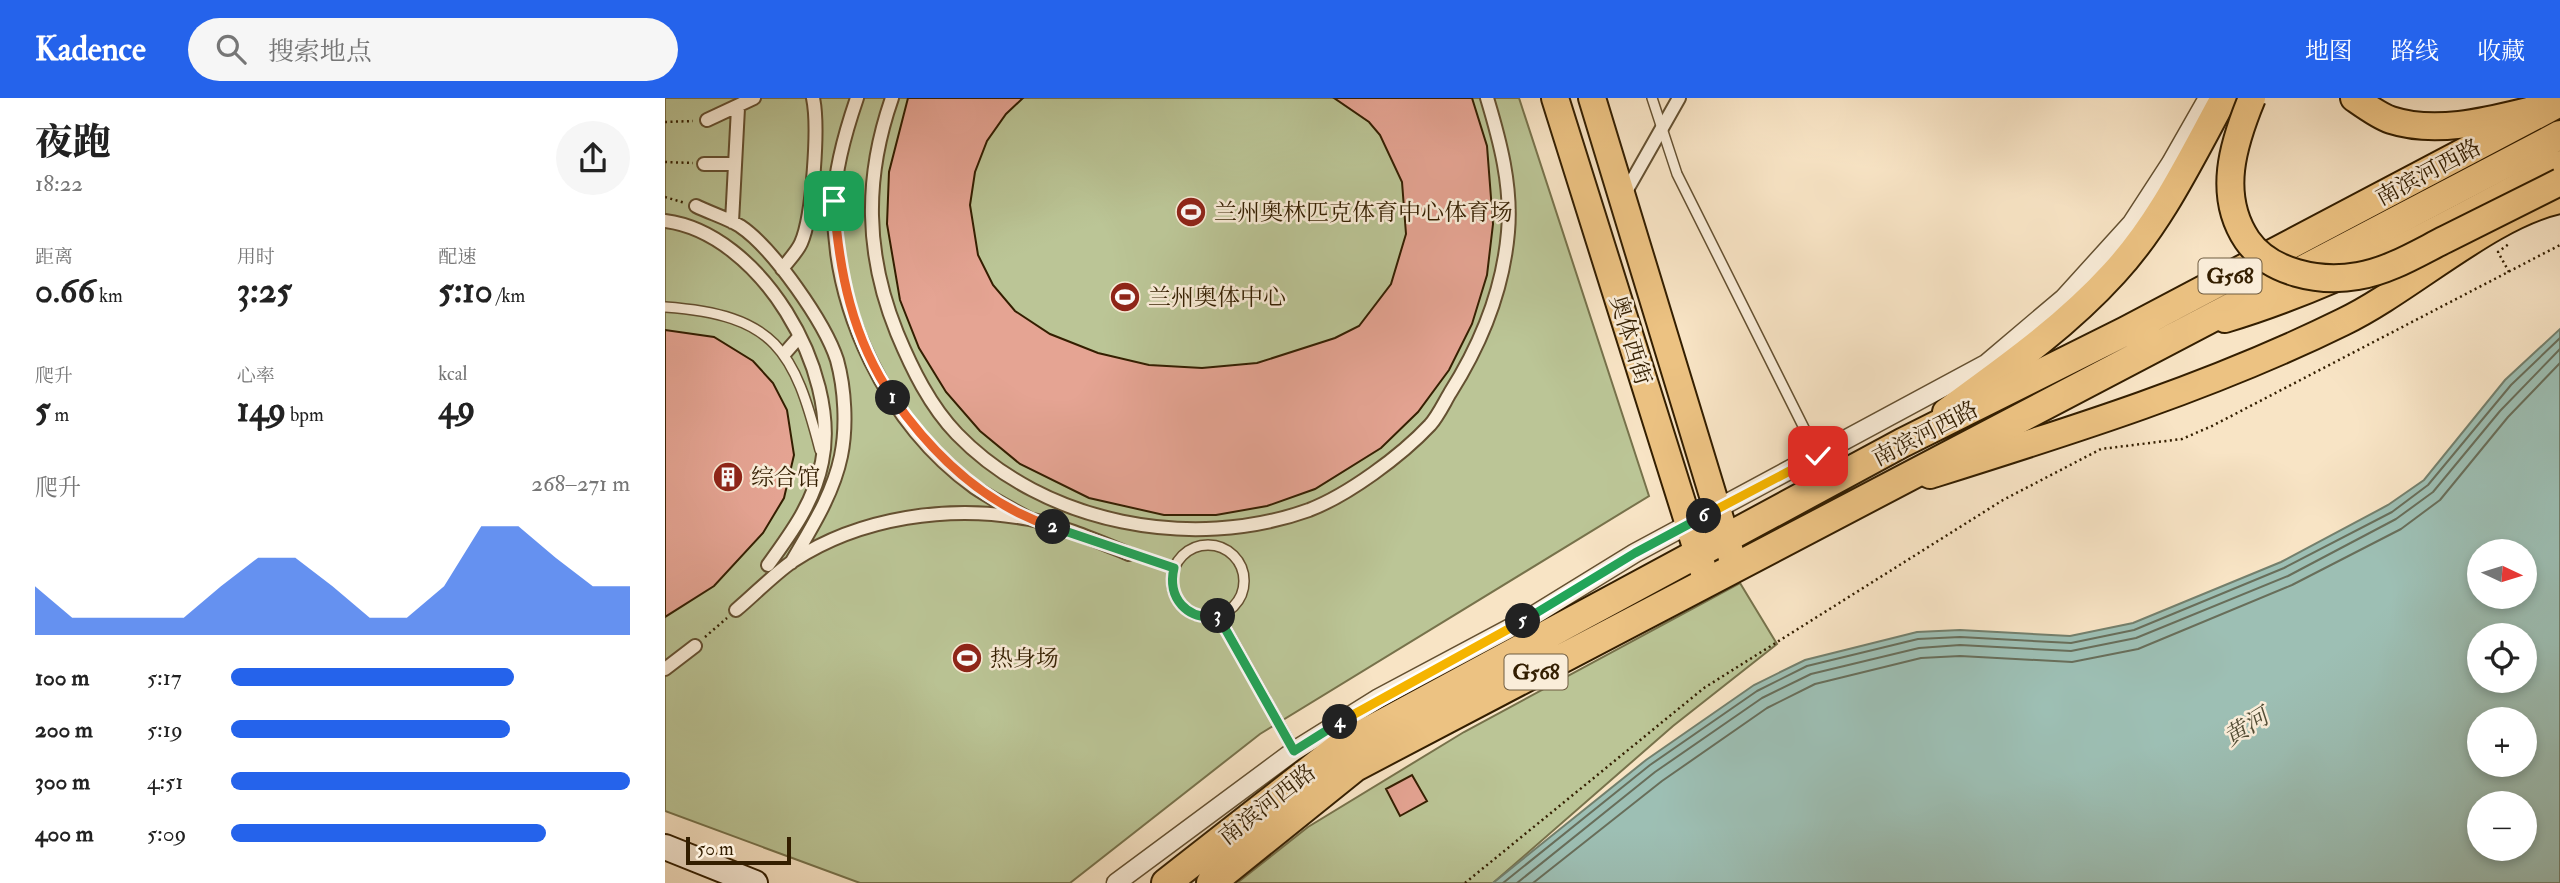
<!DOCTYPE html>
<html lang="zh">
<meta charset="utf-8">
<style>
body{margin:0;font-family:"IM FELL Double Pica","Noto Serif SC",serif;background:#f6f6f6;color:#222;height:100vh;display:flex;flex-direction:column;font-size:26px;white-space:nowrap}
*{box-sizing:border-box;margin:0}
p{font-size:23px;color:#767676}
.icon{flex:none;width:38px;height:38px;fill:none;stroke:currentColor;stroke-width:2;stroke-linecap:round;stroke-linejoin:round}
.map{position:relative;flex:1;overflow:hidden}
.drawer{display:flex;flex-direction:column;background:#fff;width:665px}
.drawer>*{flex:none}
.needle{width:46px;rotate:94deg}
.tools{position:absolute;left:1802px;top:441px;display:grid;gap:14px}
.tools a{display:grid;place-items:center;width:70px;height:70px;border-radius:50%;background:#fff;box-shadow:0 4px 10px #0003;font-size:35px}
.scale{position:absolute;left:21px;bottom:18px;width:105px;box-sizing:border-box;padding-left:7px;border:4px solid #331e00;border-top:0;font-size:19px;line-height:24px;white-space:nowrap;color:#331e00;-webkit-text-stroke:5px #faedd9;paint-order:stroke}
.pin{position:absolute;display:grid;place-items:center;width:60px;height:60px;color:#fff;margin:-30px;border-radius:14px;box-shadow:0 4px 10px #0006}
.km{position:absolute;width:35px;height:35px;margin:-18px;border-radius:50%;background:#222;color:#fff;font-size:19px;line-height:35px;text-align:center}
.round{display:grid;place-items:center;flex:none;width:74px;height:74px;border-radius:37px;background:#f6f6f6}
.headline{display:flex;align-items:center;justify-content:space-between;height:119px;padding:0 35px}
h1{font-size:38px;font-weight:800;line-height:52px}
.stats{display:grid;grid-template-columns:repeat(3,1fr);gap:10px;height:119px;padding:7px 35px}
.stats div{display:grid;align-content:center}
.stats b{font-size:35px;font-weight:800}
.stats small{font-size:19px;font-weight:400}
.stats p{font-size:19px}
.chart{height:196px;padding:14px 35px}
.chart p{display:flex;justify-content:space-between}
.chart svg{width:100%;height:126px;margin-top:7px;fill:#2563eb;opacity:.7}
ul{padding:0 35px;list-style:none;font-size:23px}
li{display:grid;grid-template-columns:112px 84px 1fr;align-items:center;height:52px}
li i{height:18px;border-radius:9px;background:#2563eb}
header{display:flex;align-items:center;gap:42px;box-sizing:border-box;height:98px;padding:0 35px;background:#2563eb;color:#fff}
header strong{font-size:33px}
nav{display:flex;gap:38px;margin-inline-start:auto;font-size:24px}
.search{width:490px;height:63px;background:#f6f6f6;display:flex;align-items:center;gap:18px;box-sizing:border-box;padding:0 24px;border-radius:38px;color:#767676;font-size:26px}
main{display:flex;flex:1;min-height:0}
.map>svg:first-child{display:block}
.green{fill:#bbc596;stroke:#77724b;stroke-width:2}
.water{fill:#9dbfb4;stroke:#737f6c;stroke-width:2;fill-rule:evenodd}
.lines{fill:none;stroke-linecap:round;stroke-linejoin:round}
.shore{stroke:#686e5a;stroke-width:2}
.building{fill:#e5a493;stroke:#331e00;stroke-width:2}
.service-casing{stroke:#645031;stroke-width:12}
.pedestrian-casing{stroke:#645031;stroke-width:16}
.minor-casing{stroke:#645031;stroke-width:21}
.secondary-casing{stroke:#331e00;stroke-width:28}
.primary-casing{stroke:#331e00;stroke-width:30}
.trunk-casing{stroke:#331e00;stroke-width:32}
.path{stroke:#331e00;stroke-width:2.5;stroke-dasharray:2 3.5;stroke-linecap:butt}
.service{stroke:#faedd9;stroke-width:9}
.pedestrian{stroke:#faedd9;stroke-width:12}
.minor{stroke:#faedd9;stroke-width:18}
.secondary{stroke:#faedd9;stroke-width:24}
.primary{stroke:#ecc282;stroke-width:26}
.trunk{stroke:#ecc282;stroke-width:28}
.primary-bridge-casing{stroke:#331e00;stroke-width:30;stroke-linecap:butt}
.primary-bridge{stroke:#ecc282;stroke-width:26}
.split-1-casing{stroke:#fff;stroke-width:14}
.split-2-casing{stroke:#fff;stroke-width:14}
.split-3-casing{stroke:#fff;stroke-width:14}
.split-4-casing{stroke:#fff;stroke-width:14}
.split-5-casing{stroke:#fff;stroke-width:14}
.split-6-casing{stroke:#fff;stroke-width:14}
.split-7-casing{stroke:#fff;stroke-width:14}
.split-1{stroke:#f0652b;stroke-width:9}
.split-2{stroke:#f0652b;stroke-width:9}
.split-3{stroke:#22a559;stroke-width:9}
.split-4{stroke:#22a559;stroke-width:9}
.split-5{stroke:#f5b400;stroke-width:9}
.split-6{stroke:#22a559;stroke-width:9}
.split-7{stroke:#f5b400;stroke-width:9}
.labels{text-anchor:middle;stroke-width:5;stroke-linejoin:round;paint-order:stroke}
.shield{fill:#faedd9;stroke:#6f5c41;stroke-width:2}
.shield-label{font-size:21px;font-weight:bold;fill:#331e00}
.street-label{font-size:23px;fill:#331e00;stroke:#faedd9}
.poi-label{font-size:23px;fill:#331e00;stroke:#faedd9;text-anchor:start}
.water-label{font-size:24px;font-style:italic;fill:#534e36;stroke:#faedd9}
</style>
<header>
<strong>Kadence</strong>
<div class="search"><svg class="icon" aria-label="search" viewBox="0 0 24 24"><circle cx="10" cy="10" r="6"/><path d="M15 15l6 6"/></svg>搜索地点</div>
<nav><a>地图</a><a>路线</a><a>收藏</a></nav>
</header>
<main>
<section class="drawer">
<div class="headline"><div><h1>夜跑</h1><p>18:22</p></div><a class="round"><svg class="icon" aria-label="share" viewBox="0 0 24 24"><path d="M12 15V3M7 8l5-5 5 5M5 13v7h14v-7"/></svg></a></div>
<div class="stats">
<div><p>距离</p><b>0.66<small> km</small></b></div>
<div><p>用时</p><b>3:25</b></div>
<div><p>配速</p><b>5:10<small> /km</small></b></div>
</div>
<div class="stats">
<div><p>爬升</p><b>5<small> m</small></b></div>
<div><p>心率</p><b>149<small> bpm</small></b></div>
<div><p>kcal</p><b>49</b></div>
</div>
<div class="chart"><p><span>爬升</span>268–271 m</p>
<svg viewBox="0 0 160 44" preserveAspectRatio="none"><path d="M0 44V27L10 38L20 38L30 38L40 38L50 27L60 17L70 17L80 27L90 38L100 38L110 27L120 6L130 6L140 17L150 27L160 27V44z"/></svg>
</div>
<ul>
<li><b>100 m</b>5:17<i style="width:71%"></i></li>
<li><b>200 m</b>5:19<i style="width:70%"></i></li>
<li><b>300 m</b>4:51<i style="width:100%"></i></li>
<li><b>400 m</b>5:09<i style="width:79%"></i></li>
</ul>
</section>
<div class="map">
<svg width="1895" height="785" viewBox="0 0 1895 785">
<rect width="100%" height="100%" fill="#f8e4c5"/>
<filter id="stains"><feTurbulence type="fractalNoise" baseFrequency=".00286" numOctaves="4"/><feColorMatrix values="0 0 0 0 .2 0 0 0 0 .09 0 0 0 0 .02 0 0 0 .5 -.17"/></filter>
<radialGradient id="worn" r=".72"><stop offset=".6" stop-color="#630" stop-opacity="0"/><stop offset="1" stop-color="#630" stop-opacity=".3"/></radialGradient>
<path class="green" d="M 0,0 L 854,0 L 984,398 L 595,636 L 405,785 L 195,785 L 0,713 Z
M 1075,485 L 1112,546 L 1008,628 L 828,785 L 572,785 L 643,729 L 799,634 Z"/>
<path class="water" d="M 1895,231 L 1895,785 L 828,785 L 981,662 L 1089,587 L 1140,562 L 1252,534 L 1295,532 L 1405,538 L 1468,525 L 1616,464 L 1723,407 L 1759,382 L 1840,282 ZM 1815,453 L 1860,453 L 1860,499 L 1815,499 ZM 1815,537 L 1860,537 L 1860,583 L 1815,583 ZM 1815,621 L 1860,621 L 1860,667 L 1815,667 ZM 1815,705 L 1860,705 L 1860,751 L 1815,751 Z"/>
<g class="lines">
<path class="shore" d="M 838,785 L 985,667 L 1092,593 L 1142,568 L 1253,541 L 1295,539 L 1406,545 L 1469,532 L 1619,470 L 1727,414 L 1763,387 L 1846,287 L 1895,240
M 852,785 L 990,674 L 1097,600 L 1146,576 L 1254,550 L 1295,547 L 1406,553 L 1471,540 L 1623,478 L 1731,421 L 1768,394 L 1835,313 L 1895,251
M 868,785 L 997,683 L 1102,610 L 1150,586 L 1256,560 L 1295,558 L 1407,564 L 1473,551 L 1627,487 L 1736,431 L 1775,402 L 1843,319 L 1895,265"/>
</g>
<path class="building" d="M 243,0 L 358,0 L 341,16 L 322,43 L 310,74 L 305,107 L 313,157 L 328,187 L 350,213 L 385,236 L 433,255 L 484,267 L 537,270 L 592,265 L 670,240 L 694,228 L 726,186 L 741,136 L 737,84 L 715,37 L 704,24 L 669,0 L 807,0 L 822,48 L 828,126 L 822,177 L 807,226 L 784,272 L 753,314 L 716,350 L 650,391 L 602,408 L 551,417 L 499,417 L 424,400 L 355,366 L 315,333 L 281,294 L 254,250 L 235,202 L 222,126 L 224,74 Z
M 0,232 L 49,239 L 88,263 L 108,285 L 122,312 L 129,357 L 119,400 L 98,435 L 49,488 L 0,519 Z
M 747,677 L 762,703 L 735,718 L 721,691 Z"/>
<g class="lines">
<g class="service-casing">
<path id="service" d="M 987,0 L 1012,76 L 1164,380
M 0,209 C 111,217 129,252 155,352
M507 483a36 36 0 1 1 72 0a36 36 0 1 1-72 0Z
M 554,518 L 631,655"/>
</g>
<g class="pedestrian-casing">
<path id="pedestrian" d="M 192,0 C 181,32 170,69 169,104 C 167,211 222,326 309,389 C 327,401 346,411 365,421
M 227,0 C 199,80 200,156 232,235 C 247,271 265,308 292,336 C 379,426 527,454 644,412 C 683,397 736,358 765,327 C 773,318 779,305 785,295 C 816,246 838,193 843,134 C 847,88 835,43 822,0
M 42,22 L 89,0
M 39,66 L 70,66
M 959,97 L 1014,0
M 31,108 C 45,115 62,120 75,128 C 108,150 160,225 172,262 C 180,291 182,329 176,358 C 168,397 145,432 126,465
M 0,123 C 95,135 176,273 157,364 C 149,404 127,434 103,467
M 67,124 L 73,10
M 117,171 C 123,163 132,154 136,145 C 148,118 154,28 148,0
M 120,255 L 134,239
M 71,512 C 90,496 108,477 128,463 C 195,419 285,406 364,421 C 398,428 432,443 464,456
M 0,571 L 30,548"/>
</g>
<g class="minor-casing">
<path id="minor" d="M 451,785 L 629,653 L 714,600 L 866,519 L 970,455 L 1321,266 L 1399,200 L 1467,125 L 1506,65 L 1543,0"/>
</g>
<g class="secondary-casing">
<path id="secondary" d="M 0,749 L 90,785"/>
</g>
<g class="primary-casing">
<path id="primary" d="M 890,0 L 1042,484
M 927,0 L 1070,470
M 1689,0 C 1699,7 1714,18 1726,22 C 1772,37 1826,22 1871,11
M 1560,221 C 1677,186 1788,124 1895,66
M 1281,314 C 1340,271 1400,229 1449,175 C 1496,124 1526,60 1559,0
M 1265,377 C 1405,333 1546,289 1678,224 C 1745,192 1826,116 1895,102"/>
</g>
<g class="trunk-casing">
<path id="trunk" d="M 501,785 L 676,648 L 1237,345 L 1461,233 L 1895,4
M 546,785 L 690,669 L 1895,37"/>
</g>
<path class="path" d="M 0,24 L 28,23
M 0,64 L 28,65
M 0,99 L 20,105
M 1844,174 L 1833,154 L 1845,145
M 475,459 L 509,470
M 40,539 L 62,520
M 800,785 L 1039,590 L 1338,402 L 1436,351 L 1517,341 L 1547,328 L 1895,147"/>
<use href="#service" class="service"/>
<use href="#pedestrian" class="pedestrian"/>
<use href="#minor" class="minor"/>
<use href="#secondary" class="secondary"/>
<use href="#primary" class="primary"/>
<use href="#trunk" class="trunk"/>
<g class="primary-bridge-casing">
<path id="primary-bridge" d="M 1587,0 C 1568,46 1552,97 1582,142 C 1605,175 1655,185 1693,178 C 1724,173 1753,155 1781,141 C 1819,122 1857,103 1895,84"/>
</g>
<use href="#primary-bridge" class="primary-bridge"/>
</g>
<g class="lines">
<g class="split-1-casing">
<path id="split-1" d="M 169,103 C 174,174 187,240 228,300"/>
</g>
<g class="split-2-casing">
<path id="split-2" d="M 228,300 C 268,357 320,407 388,429"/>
</g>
<g class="split-3-casing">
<path id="split-3" d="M 388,429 L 509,470 C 502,500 522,523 553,518"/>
</g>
<g class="split-4-casing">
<path id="split-4" d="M 553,518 L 629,653 L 675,624"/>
</g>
<g class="split-5-casing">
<path id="split-5" d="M 675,624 L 858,523"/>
</g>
<g class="split-6-casing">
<path id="split-6" d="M 858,523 L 970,455 L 1039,418"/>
</g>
<g class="split-7-casing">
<path id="split-7" d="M 1039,418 L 1153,358"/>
</g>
<use href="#split-1" class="split-1"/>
<use href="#split-2" class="split-2"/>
<use href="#split-3" class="split-3"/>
<use href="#split-4" class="split-4"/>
<use href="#split-5" class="split-5"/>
<use href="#split-6" class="split-6"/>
<use href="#split-7" class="split-7"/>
</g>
<defs>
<g id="stadium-disc" transform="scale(1.575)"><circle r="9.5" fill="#8f2418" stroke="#faedd9"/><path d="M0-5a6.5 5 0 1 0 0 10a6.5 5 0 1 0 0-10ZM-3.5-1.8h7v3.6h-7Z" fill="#fff"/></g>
<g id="building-disc" transform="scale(1.575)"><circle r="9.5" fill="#8f2418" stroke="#faedd9"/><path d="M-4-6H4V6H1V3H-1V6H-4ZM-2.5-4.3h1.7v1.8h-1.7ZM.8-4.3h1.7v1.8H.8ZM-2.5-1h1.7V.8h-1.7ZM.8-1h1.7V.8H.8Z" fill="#fff"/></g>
</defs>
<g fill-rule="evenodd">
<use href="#stadium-disc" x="526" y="114"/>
<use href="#stadium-disc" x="460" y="199"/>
<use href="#building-disc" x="63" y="379"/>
<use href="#stadium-disc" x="302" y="560"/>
</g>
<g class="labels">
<g class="shield">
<rect x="1533.5" y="160.5" width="63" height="35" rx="5"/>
<rect x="839.5" y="556.5" width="63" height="35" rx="5"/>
</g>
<g class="shield-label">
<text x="1565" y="185">G568</text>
<text x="871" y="581">G568</text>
</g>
<g class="street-label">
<text transform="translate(1763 74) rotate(-28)" y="8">南滨河西路</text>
<text transform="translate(966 242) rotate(73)" y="8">奥体西街</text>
<text transform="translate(1260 335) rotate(-27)" y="8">南滨河西路</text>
<text transform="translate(602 706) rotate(-38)" y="8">南滨河西路</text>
</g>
<g class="poi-label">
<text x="549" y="122">兰州奥林匹克体育中心体育场</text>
<text x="483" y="207">兰州奥体中心</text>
<text x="86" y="387">综合馆</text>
<text x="325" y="568">热身场</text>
</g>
<g class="water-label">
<text transform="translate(1581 629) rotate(-32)" y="8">黄河</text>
</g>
</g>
<rect width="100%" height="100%" filter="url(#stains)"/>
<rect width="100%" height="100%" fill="url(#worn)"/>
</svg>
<div class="tools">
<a><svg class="needle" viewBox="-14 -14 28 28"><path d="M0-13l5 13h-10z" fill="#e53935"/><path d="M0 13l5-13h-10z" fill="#767676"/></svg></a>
<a><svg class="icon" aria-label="locate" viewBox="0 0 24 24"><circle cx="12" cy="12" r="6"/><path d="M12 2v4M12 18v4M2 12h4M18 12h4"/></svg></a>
<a>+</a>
<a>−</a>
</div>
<div class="scale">50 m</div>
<div class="pin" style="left:169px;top:103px;background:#1e9e55"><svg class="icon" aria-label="arrive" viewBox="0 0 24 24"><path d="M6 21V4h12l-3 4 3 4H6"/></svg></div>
<div class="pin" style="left:1153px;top:358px;background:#d93025"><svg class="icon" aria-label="check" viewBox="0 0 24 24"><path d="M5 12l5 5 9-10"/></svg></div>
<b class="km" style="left:228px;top:300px">1</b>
<b class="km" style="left:388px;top:429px">2</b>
<b class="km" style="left:553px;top:518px">3</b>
<b class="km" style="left:675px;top:624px">4</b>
<b class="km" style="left:858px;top:523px">5</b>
<b class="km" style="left:1039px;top:418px">6</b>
</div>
</main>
